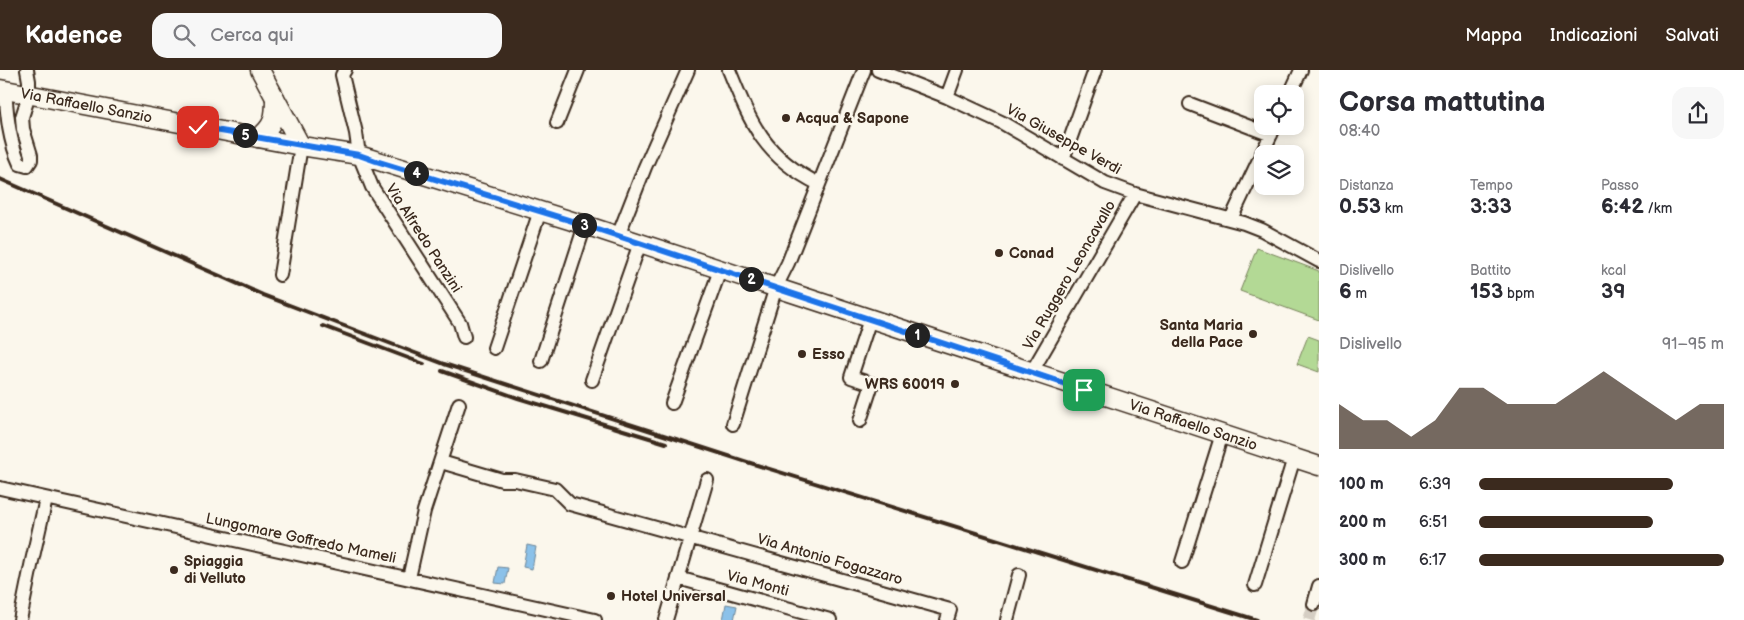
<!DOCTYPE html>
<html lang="it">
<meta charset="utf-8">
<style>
body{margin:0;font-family:"Balsamiq Sans",sans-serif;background:#f7f7f7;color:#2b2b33;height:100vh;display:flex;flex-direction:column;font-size:19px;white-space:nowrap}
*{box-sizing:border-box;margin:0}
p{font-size:16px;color:#7c7c81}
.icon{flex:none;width:28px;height:28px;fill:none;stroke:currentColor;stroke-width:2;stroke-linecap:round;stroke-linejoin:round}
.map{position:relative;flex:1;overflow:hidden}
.sheet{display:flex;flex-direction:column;background:#fff;width:425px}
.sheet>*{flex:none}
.tools{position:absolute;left:1254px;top:15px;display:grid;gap:10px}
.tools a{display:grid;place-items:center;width:50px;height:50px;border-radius:10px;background:#fff;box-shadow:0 2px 12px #0003;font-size:25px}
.pin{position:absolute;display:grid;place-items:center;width:42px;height:42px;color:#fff;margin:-21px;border-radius:10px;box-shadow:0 2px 8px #0006}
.km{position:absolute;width:25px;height:25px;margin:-12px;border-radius:50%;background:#222;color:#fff;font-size:14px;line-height:25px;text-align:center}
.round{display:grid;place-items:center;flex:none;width:52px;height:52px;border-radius:15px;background:#f7f7f7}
.overview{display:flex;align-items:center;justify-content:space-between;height:85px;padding:0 20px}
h1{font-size:28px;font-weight:700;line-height:38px}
.metrics{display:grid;grid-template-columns:repeat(3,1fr);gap:8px;height:85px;padding:5px 20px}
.metrics div{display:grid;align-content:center}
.metrics b{font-size:21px;font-weight:700}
.metrics small{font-size:14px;font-weight:400}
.metrics p{font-size:14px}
.chart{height:140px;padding:10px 20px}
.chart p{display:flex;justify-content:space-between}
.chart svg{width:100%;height:90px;margin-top:5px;fill:#3b2a1e;opacity:.7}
ul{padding:0 20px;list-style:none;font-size:16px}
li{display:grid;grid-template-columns:80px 60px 1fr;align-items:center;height:38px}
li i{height:12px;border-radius:6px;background:#3b2a1e}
header{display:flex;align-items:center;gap:30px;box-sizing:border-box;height:70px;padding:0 25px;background:#3b2a1e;color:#fff}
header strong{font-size:24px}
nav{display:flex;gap:28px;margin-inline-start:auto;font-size:18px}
.search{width:350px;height:45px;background:#f7f7f7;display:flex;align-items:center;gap:12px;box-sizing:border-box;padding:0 18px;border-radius:15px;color:#7c7c81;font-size:19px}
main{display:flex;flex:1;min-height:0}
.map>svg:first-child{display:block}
.green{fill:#b3d995;stroke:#77825a}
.water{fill:#8bc1e9;stroke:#6b8598}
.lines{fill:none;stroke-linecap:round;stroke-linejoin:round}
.street-tunnel{stroke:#d5cec3;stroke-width:12;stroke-dasharray:12 6;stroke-linecap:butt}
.street-casing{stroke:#3b2a1e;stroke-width:16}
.secondary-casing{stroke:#3b2a1e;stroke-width:21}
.street{stroke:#fbf7ec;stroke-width:12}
.secondary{stroke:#fbf7ec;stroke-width:18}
.rail{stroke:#3b2a1e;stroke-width:4}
.route-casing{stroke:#fff;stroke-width:10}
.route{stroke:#1a73e8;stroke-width:6}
.poi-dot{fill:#3b2a1e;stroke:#fbf7ec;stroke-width:2}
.labels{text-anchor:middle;stroke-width:5;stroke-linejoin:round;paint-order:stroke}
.street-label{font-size:15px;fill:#3b2a1e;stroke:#fbf7ec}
.poi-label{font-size:15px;font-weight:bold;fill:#3b2a1e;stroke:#fbf7ec;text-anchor:start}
</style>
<header>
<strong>Kadence</strong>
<div class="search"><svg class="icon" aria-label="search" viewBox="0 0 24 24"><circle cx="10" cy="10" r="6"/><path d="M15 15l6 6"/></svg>Cerca qui</div>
<nav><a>Mappa</a><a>Indicazioni</a><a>Salvati</a></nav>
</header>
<main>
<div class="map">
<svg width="1319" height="550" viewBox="0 0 1319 550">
<rect width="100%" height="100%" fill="#fbf7ec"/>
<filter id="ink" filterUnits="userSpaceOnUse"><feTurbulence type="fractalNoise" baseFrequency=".02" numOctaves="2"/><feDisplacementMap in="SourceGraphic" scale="10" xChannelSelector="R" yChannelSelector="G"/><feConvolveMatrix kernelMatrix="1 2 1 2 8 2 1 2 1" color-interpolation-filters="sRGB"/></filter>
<g filter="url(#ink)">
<path class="green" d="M 1257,178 L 1319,201 L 1319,250 L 1240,221 Z
M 1308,266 L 1319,270 L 1319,302 L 1297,294 Z"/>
<path class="water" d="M 527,475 L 536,477 L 532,499 L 523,497 Z
M 498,497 L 508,498 L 505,514 L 495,513 Z
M 726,534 L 737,536 L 734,550 L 723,550 Z"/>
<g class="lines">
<path class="street-tunnel" d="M 1309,550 L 1314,534"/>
<g class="street-casing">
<path id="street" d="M 345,0 L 342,5 L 356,63 L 359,85 L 372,117 L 460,253 L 464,267
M 729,0 C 751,54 764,87 819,114
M 878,0 L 947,27 L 1001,52 L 1105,113 L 1135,124 L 1244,153 L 1262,160 L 1319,191
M 5,20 C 7,45 9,71 20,94 L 27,96 L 31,90 L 31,85 L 23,59 L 22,47 L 29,25 L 29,11 L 27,0
M 1290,24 L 1301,0
M 947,27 L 957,0
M 1190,34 L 1271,65
M 557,53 L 578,0
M 1063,89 L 1095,0
M 1231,149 L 1275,56
M 618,166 L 645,97 L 688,0
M 280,205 L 301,76
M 494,278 L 540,141
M 541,291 L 585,155
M 1031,303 L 1135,124
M 592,310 L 640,173
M 672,333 L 720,200
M 860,351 L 872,314 L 851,307 L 870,249
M 733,354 L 776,217 L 788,193 L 864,0
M 441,392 L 502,410 L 515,410 L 555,419 L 570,434 L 950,540 L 947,550
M 0,418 L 595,550
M 1182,492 L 1222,364
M 409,508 L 424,441 L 459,334
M 678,508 L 830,550
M 1255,515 L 1294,388
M 1314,534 L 1319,516
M 20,550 L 32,491 L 46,429
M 666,550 L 707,410
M 1007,550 L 1019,505"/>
</g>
<g class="secondary-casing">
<g id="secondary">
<path d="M 260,0 L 301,76"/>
<path id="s1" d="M 0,19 L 301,76 L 359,85 L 585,155 L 1319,396"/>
<path d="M 258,68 C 274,56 275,47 275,28"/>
</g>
</g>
<use href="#street" class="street"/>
<use href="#secondary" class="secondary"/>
<path class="rail" d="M 0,109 L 263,225 L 444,294 L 744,391 L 1257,550
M 323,256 L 424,294
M 442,301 L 518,328 L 666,373"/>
</g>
</g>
<g class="lines" filter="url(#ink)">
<g class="route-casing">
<path id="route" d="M 198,57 L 359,85 L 376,91 L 585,155 L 1084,320"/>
</g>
<use href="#route" class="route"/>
</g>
<g class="poi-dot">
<circle cx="786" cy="48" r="5"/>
<circle cx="999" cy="183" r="5"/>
<circle cx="1253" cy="264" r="5"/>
<circle cx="802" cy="284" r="5"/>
<circle cx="955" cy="314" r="5"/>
<circle cx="174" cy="500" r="5"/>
<circle cx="611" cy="526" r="5"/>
</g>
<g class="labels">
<g class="street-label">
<text dy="5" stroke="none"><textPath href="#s1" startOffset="88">Via Raffaello Sanzio</textPath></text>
<text transform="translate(1064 69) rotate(29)" y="5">Via Giuseppe Verdi</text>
<text transform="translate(424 168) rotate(57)" y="5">Via Alfredo Panzini</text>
<text transform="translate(1069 205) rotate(-60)" y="5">Via Ruggero Leoncavallo</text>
<text dy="5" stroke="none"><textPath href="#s1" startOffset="1242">Via Raffaello Sanzio</textPath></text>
<text transform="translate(301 468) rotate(12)" y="5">Lungomare Goffredo Mameli</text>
<text transform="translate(830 489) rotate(16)" y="5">Via Antonio Fogazzaro</text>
<text transform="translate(758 513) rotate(15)" y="5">Via Monti</text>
</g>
<g class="poi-label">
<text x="796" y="53">Acqua &amp; Sapone</text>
<text x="1009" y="188">Conad</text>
<text x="1243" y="260" text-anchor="end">Santa Maria<tspan x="1243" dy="17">della Pace</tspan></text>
<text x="812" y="289">Esso</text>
<text x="945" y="319" text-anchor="end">WRS 60019</text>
<text x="184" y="496">Spiaggia<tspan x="184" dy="17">di Velluto</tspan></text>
<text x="621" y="531">Hotel Universal</text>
</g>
</g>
</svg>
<div class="tools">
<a><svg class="icon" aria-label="locate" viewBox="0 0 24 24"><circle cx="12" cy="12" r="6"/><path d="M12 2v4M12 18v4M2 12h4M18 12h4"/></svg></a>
<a><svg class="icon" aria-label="layers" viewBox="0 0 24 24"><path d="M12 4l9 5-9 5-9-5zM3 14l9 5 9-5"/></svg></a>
</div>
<div class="pin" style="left:1084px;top:320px;background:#1e9e55"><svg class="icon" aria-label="arrive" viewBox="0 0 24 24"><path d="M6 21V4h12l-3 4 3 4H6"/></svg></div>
<div class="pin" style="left:198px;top:57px;background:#d93025"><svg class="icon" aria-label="check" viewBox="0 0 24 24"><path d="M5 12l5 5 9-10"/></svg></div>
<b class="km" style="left:917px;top:265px">1</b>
<b class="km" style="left:751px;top:209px">2</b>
<b class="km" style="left:584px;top:155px">3</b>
<b class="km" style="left:416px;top:103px">4</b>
<b class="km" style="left:245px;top:65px">5</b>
</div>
<section class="sheet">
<div class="overview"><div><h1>Corsa mattutina</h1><p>08:40</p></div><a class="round"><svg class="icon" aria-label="share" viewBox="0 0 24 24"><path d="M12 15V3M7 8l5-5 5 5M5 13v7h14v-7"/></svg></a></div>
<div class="metrics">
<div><p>Distanza</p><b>0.53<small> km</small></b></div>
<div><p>Tempo</p><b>3:33</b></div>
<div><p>Passo</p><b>6:42<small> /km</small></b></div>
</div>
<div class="metrics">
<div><p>Dislivello</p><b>6<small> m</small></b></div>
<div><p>Battito</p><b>153<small> bpm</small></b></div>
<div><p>kcal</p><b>39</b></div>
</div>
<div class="chart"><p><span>Dislivello</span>91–95 m</p>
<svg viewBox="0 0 160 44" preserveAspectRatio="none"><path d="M0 44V22L10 30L20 30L30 38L40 30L50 14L60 14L70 22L80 22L90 22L100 14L110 6L120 14L130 22L140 30L150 22L160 22V44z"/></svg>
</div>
<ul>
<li><b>100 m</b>6:39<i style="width:79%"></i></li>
<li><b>200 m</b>6:51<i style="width:71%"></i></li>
<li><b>300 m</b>6:17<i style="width:100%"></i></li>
</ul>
</section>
</main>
